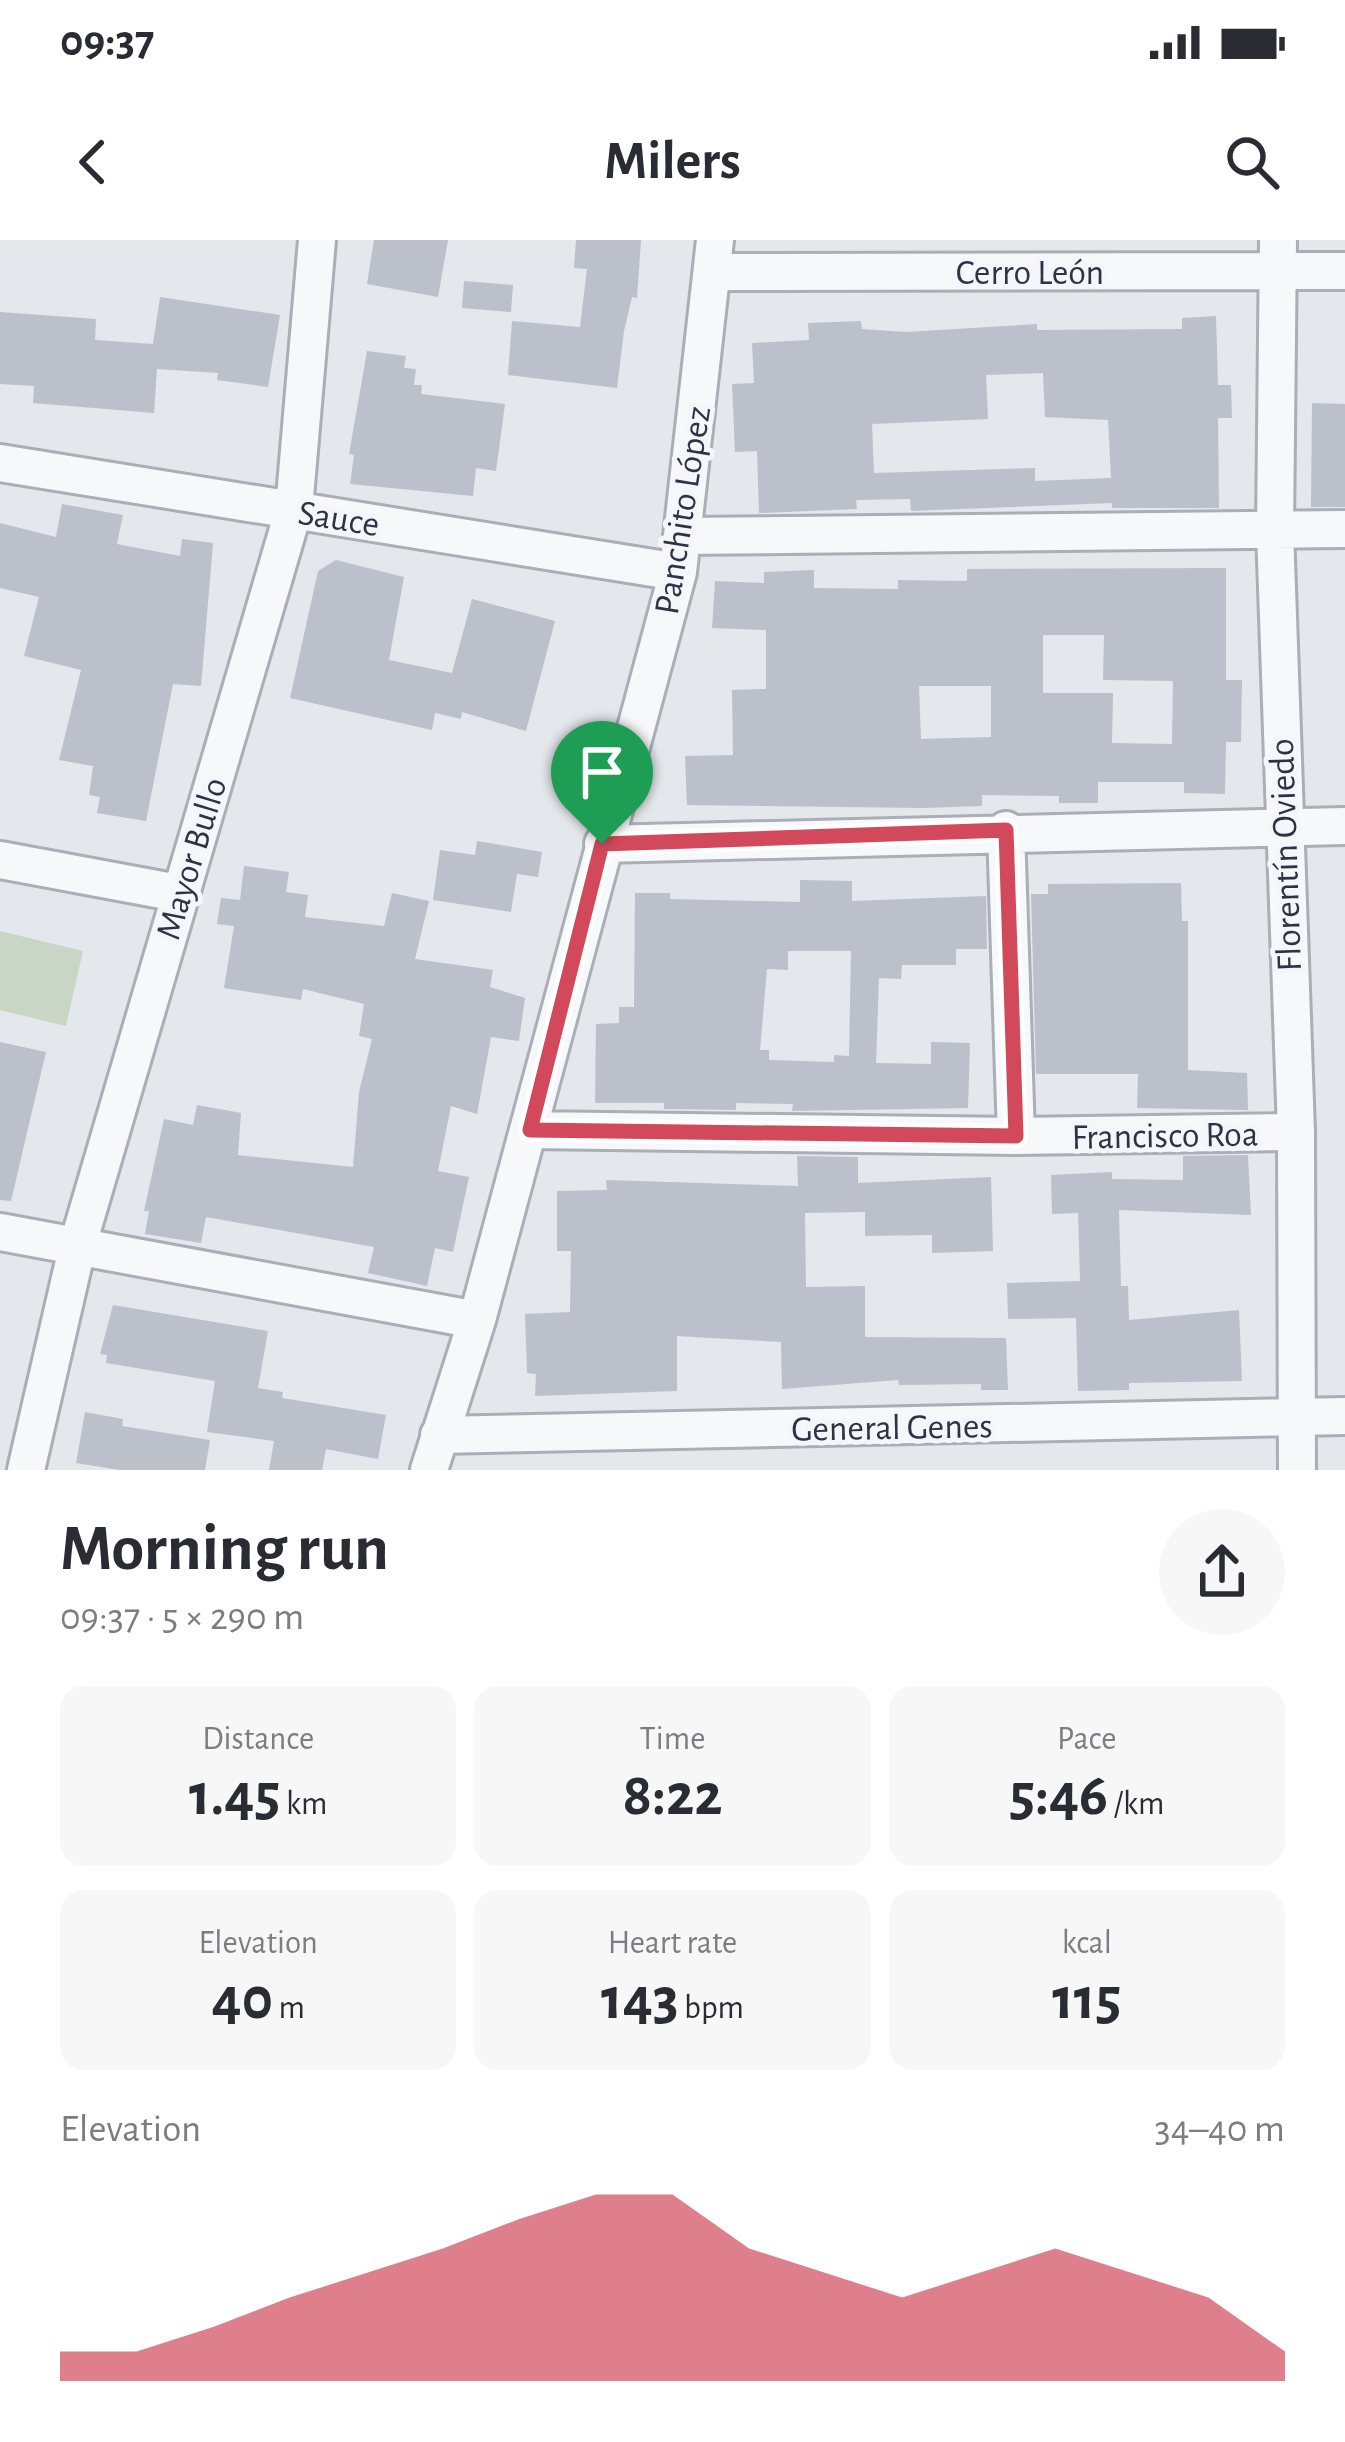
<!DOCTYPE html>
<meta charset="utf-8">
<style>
body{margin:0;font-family:"Alegreya Sans",sans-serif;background:#f7f7f7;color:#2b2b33;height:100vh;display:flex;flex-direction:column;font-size:45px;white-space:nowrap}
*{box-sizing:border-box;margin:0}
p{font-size:39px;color:#7c7c81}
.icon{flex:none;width:66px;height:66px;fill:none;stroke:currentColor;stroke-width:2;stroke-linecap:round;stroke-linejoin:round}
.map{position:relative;height:1230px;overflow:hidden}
.details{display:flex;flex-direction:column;background:#fff;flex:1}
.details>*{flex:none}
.pin{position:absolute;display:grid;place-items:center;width:102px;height:102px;color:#fff;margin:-123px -51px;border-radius:50% 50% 50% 0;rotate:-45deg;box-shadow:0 0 12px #0007}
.pin .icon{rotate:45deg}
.round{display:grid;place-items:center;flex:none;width:126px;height:126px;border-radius:63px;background:#f7f7f7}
.summary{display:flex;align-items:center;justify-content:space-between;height:204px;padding:0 60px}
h1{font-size:66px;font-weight:700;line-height:90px}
.stats{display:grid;grid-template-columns:repeat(3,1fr);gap:18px;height:204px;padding:12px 60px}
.stats div{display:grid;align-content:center;border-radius:24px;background:#f7f7f7;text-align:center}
.stats b{font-size:60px;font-weight:700}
.stats small{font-size:33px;font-weight:400}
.stats p{font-size:33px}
.chart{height:336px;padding:24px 60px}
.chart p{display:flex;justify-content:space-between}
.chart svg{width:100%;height:216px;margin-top:12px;fill:#d1495b;opacity:.7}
.status{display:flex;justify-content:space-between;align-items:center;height:84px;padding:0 60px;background:#fff;direction:ltr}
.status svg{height:33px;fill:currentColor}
header{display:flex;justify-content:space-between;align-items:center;height:156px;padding:0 60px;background:#fff;font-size:54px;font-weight:700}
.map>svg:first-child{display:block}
.green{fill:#c9d6c5}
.building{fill:#bbc0ca;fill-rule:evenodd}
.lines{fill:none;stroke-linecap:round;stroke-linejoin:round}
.minor-casing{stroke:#a9aeb7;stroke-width:42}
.minor{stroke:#f7f8fa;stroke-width:36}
.route-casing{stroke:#fff;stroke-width:24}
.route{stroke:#d1495b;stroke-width:15}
.labels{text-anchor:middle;stroke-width:10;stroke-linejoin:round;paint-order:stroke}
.street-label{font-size:36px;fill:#2b3445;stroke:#f4f6f9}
</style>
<div class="status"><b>09:37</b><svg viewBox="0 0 49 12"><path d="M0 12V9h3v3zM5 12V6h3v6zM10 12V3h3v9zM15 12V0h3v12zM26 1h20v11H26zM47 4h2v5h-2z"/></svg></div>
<header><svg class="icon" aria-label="back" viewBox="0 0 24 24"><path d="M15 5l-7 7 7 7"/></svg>Milers<svg class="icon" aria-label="search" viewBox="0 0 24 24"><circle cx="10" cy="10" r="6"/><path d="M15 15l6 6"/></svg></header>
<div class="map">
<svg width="1345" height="1230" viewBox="0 0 1345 1230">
<rect width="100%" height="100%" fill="#e4e7ec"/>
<path class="green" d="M 0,691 L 83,711 L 66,786 L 0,770 Z"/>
<path class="building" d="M 374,0 L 448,0 L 438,57 L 367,44 Z
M 576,0 L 641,0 L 637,58 L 632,57 L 624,91 L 617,148 L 508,135 L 512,81 L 580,87 L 587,29 L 574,28 Z
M 464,41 L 513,45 L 511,72 L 462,68 Z
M 160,57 L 280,75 L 268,147 L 217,140 L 218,133 L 157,129 L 154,173 L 33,163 L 34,146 L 0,144 L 0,72 L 96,79 L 95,100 L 153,104 Z
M 1216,76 L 1218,145 L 1231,145 L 1232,178 L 1218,178 L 1219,268 L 1112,268 L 1112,263 L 911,271 L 910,259 L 856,260 L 857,269 L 759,273 L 757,211 L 735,212 L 732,144 L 754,143 L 752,103 L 809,100 L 808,83 L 861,81 L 862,89 L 906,92 L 1037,84 L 1037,90 L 1182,89 L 1182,78 ZM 1043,133 L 1045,177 L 1108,180 L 1111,238 L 1035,241 L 1035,228 L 874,233 L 872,184 L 988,179 L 986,135 Z
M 367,111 L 406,116 L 404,128 L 416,129 L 414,145 L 422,145 L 421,154 L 505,164 L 496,231 L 476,228 L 473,256 L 350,244 L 354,215 L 349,214 Z
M 1312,163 L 1345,164 L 1345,267 L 1311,267 Z
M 62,264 L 123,275 L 117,304 L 180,316 L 182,299 L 213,303 L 201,446 L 173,444 L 146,581 L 97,573 L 100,557 L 89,555 L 93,526 L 59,520 L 81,430 L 24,416 L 39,357 L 0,348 L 0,283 L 56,297 Z
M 336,320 L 404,337 L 389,420 L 452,433 L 472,359 L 555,381 L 526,491 L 462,472 L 461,479 L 435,473 L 432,490 L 290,458 L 318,331 Z
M 1226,328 L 1226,440 L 1242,440 L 1241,502 L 1226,502 L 1225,554 L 1184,553 L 1184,542 L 1098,542 L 1098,563 L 1059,563 L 1059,556 L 982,555 L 982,566 L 924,568 L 687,565 L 685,516 L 733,515 L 732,450 L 766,449 L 766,390 L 712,388 L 715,341 L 764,343 L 764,332 L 814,330 L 814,348 L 898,349 L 898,340 L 967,341 L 967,329 ZM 1043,395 L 1104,395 L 1103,440 L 1173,441 L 1172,504 L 1112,503 L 1113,453 L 1043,453 ZM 919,446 L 991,446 L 991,497 L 921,499 Z
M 477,601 L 542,612 L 538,637 L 517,634 L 511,672 L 433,660 L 440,610 L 475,615 Z
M 244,626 L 289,632 L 286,652 L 308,655 L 305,677 L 384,686 L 392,653 L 429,661 L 415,719 L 493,730 L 490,747 L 525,758 L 519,801 L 491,797 L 477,874 L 451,866 L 438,931 L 469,937 L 453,1012 L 435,1008 L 427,1046 L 368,1033 L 374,1007 L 206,977 L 201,1003 L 145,994 L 149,971 L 144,971 L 164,879 L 193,885 L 197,865 L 241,873 L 238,915 L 353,927 L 359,852 L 372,799 L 359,796 L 364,764 L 303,749 L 301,760 L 224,748 L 234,686 L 217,684 L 221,658 L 240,660 Z
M 800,640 L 852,641 L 852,661 L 986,656 L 987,709 L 956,709 L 956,725 L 902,725 L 901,739 L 879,738 L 876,823 L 931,824 L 931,802 L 970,803 L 968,868 L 792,871 L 793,864 L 736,863 L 736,870 L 664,869 L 664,863 L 595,863 L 596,784 L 619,783 L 619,767 L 634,767 L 635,653 L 670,653 L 670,659 L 800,662 ZM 788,711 L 851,711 L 849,816 L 834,815 L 834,822 L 769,820 L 769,810 L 760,810 L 767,729 L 788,730 Z
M 1181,643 L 1182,681 L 1188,681 L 1188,830 L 1247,833 L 1248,870 L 1137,868 L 1138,834 L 1036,834 L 1031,654 L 1048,654 L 1048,644 Z
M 0,802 L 46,812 L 11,961 L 0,960 Z
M 1248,915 L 1251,975 L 1119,970 L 1121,1046 L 1128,1046 L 1129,1080 L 1239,1070 L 1242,1141 L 1129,1143 L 1129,1150 L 1078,1151 L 1076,1078 L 1008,1079 L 1007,1043 L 1080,1041 L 1078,973 L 1052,974 L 1051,935 L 1112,932 L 1112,939 L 1183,940 L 1183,916 Z
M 797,916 L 858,917 L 858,943 L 991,937 L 993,1011 L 932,1013 L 932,995 L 865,996 L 865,972 L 805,973 L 806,1047 L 865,1046 L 865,1097 L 1006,1098 L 1008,1150 L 981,1150 L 981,1144 L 899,1145 L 898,1140 L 782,1149 L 781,1102 L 677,1096 L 677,1151 L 535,1156 L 536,1134 L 527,1133 L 525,1074 L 570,1072 L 571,1011 L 557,1011 L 557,951 L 607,950 L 606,940 L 798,946 Z
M 113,1065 L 268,1091 L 258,1148 L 283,1152 L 282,1158 L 386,1175 L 378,1219 L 326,1209 L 322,1230 L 269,1230 L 274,1201 L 207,1192 L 215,1141 L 106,1123 L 107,1115 L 100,1114 Z
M 85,1172 L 123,1179 L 122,1186 L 210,1200 L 205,1230 L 120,1230 L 76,1223 Z"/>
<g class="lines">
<g class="minor-casing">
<path id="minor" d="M 1278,0 L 1275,291 L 1296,892 L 1297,1230
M 714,32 L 1345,31
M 0,223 L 678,332
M 682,296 L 1345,289
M 1006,590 L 1016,896
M 603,604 L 1345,586
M 0,620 L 178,653
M 529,890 L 1016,896 L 1296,892
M 0,992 L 477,1080
M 439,1195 L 1345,1176
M 26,1230 L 78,1004 L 294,269 L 317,0
M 429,1230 L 477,1080 L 678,332 L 715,0"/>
</g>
<use href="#minor" class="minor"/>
</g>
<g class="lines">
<g class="route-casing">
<path id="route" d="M 1006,590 L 1016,896 L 530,890 L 602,604 Z"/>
</g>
<use href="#route" class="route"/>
</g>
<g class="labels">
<g class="street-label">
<text x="1030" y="44">Cerro León</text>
<text transform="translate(681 270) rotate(-81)" y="13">Panchito López</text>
<text transform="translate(339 277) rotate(9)" y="13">Sauce</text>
<text transform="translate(1284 615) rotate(-92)" y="13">Florentín Oviedo</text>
<text transform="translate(190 618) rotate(-73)" y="13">Mayor Bullo</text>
<text transform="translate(1165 894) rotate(-1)" y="13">Francisco Roa</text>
<text transform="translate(892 1186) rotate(-1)" y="13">General Genes</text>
</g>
</g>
</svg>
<div class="pin" style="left:602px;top:604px;background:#1e9e55"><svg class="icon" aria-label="arrive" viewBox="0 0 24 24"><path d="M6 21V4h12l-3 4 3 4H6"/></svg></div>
</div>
<section class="details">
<div class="summary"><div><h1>Morning run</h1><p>09:37 · 5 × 290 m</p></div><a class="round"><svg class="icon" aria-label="share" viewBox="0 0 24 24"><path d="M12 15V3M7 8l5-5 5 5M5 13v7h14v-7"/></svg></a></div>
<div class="stats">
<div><p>Distance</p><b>1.45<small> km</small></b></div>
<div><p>Time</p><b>8:22</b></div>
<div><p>Pace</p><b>5:46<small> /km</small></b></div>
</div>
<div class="stats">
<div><p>Elevation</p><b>40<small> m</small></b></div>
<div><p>Heart rate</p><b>143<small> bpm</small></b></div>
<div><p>kcal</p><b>115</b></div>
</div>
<div class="chart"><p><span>Elevation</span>34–40 m</p>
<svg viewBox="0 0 160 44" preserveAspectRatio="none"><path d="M0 44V38L10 38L20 33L30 27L40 22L50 17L60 11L70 6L80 6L90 17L100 22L110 27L120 22L130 17L140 22L150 27L160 38V44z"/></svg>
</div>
</section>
